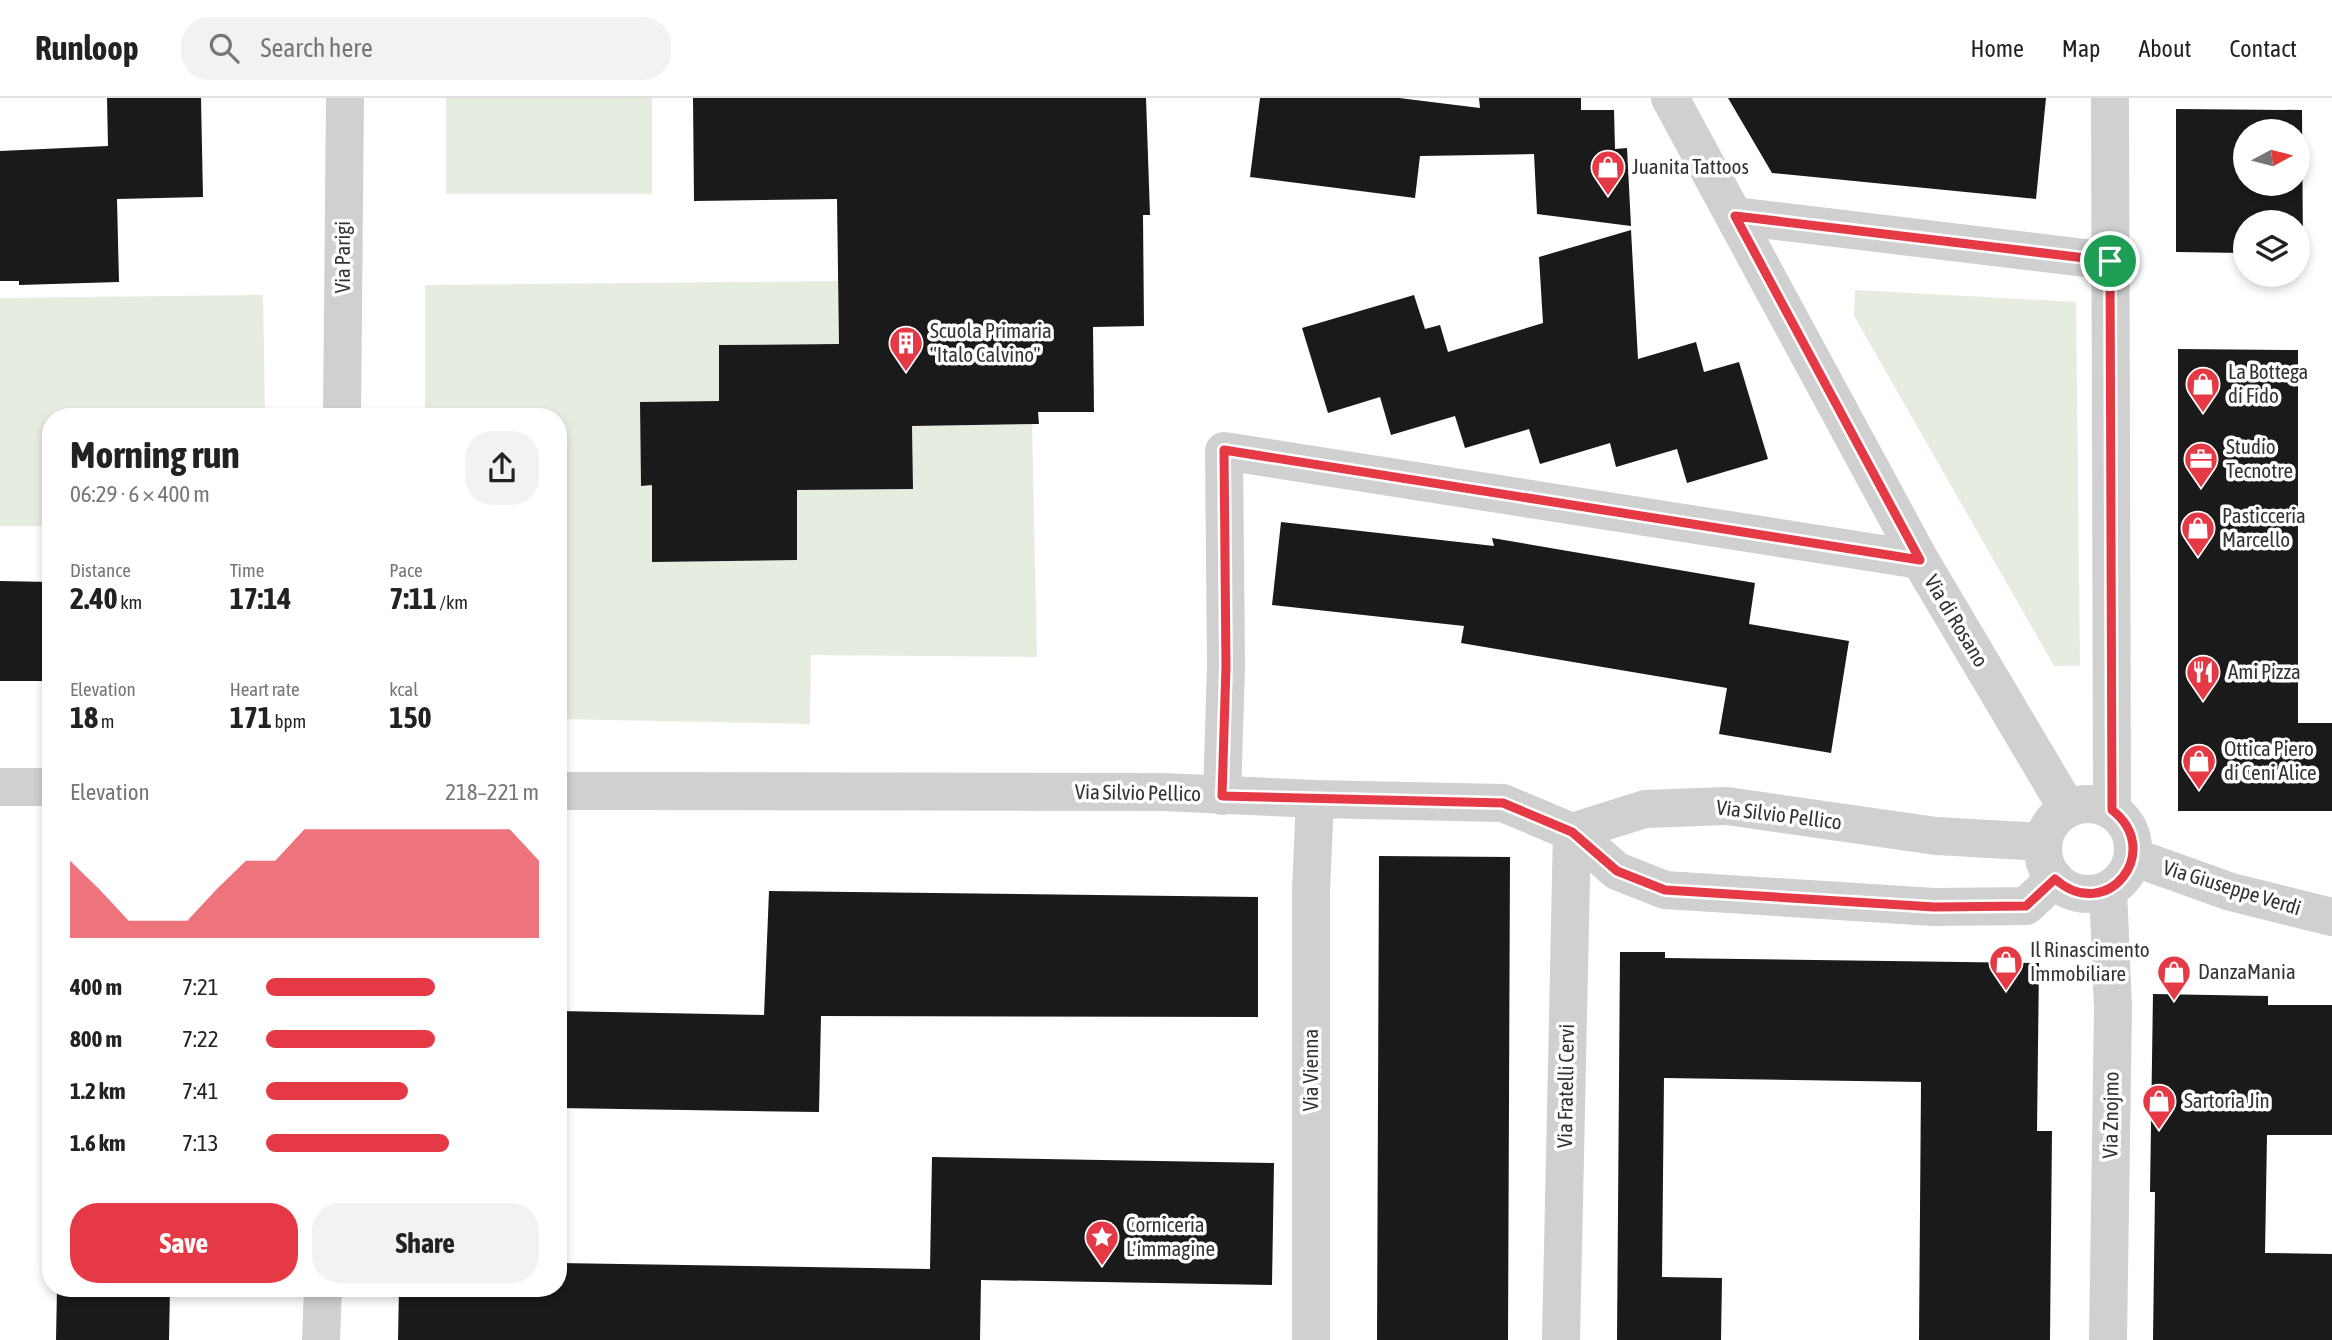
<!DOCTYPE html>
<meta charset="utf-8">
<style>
body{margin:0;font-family:"Asap Condensed",sans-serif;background:#f2f2f2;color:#222;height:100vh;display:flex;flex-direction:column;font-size:26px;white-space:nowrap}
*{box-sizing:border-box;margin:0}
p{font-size:23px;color:#767676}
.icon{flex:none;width:38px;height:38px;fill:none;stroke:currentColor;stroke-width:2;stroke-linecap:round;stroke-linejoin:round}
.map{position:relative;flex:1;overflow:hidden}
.panel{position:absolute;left:42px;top:310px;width:525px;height:889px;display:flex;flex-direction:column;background:#fff;border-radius:28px;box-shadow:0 4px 10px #0003}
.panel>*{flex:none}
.needle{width:46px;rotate:83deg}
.controls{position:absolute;left:2233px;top:21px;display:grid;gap:14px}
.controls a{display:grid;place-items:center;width:77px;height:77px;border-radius:50%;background:#fff;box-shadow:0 4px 10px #0003;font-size:35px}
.pin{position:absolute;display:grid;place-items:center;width:60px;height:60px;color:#fff;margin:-30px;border:4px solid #fff;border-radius:50%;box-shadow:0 2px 7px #0007}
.round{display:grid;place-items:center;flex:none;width:74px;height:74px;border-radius:28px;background:#f2f2f2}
.head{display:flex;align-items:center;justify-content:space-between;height:119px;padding:0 28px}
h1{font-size:38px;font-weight:700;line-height:52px}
.stats{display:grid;grid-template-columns:repeat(3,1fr);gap:10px;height:119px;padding:7px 28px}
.stats div{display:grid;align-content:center}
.stats b{font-size:30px;font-weight:700}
.stats small{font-size:19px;font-weight:400}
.stats p{font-size:19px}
.chart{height:196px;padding:14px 28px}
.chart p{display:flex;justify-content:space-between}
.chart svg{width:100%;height:126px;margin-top:7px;fill:#e63946;opacity:.7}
.cta{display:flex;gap:14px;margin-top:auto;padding:14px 28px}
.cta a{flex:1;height:80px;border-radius:28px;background:#e63946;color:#fff;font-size:28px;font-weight:700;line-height:80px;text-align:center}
.cta a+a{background:#f2f2f2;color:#222}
ul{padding:0 28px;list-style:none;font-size:23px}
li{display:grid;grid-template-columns:112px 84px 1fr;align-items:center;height:52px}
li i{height:18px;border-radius:9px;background:#e63946}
header{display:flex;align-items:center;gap:42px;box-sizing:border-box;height:98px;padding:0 35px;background:#fff;border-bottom:2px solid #e0e0e0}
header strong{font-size:33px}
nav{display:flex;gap:38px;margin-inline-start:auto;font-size:24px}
.search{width:490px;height:63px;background:#f2f2f2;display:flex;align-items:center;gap:18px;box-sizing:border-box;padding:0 24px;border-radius:28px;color:#767676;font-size:26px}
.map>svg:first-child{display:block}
.green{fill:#e6ecdf}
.building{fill:#1a1a1a;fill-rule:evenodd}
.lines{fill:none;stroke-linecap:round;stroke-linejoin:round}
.minor{stroke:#d0d0d0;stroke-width:38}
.route-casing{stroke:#fff;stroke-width:14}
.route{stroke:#e63946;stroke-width:9}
.labels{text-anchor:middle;stroke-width:7;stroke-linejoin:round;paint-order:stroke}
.poi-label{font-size:21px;fill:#333;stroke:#fff;text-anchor:start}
.street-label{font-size:21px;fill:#333;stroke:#fff}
</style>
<header>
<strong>Runloop</strong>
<div class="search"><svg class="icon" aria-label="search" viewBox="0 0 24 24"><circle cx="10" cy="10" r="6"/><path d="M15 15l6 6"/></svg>Search here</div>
<nav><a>Home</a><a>Map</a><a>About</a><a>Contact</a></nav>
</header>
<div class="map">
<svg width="2332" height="1242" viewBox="0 0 2332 1242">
<rect width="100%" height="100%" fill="#fff"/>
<path class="green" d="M 446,0 L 652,0 L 652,96 L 446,96 Z
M 838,183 L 839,246 L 719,247 L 719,303 L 640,304 L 641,387 L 652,387 L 652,463 L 797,392 L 913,391 L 912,328 L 1032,326 L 1037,559 L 811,557 L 810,626 L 558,621 L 558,318 L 425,318 L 425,187 Z
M 1855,192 L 2076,204 L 2080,568 L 2054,568 L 1854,218 Z
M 263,197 L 265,318 L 51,318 L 51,428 L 0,428 L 0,200 Z"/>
<path class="building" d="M 107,0 L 201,0 L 203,99 L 117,101 L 119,184 L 19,187 L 19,183 L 0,183 L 0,53 L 108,48 Z
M 693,0 L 1146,0 L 1150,117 L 1143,117 L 1144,228 L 1093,229 L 1094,314 L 1038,314 L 1039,326 L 912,328 L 913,391 L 797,392 L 797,462 L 652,464 L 652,387 L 641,388 L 640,304 L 719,303 L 719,247 L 839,246 L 837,101 L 694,103 Z
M 1260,0 L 1399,0 L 1480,10 L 1479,0 L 1581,0 L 1581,12 L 1614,12 L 1615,51 L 1627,50 L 1631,128 L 1537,116 L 1534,56 L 1420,58 L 1415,100 L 1250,79 Z
M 1728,0 L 2046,0 L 2036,101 L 1772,75 Z
M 2176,11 L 2302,12 L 2303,155 L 2298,155 L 2298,124 L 2245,124 L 2245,155 L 2176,154 ZM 2245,33 L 2298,33 L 2298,86 L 2245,86 Z
M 1631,132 L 1638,261 L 1696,244 L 1704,274 L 1739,264 L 1768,361 L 1687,385 L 1677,351 L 1616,369 L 1610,345 L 1540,366 L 1529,331 L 1465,350 L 1455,318 L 1391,337 L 1380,299 L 1328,315 L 1302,230 L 1414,197 L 1425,231 L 1440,227 L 1448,254 L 1543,225 L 1539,159 Z
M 2178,251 L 2298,252 L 2298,625 L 2332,625 L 2332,713 L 2178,713 Z
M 1281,424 L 1494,448 L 1492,440 L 1755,485 L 1749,526 L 1849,543 L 1831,655 L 1719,636 L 1727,590 L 1461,545 L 1464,528 L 1272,507 Z
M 0,483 L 51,484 L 51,583 L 0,583 Z
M 1379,758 L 1510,759 L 1508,1242 L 1377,1242 Z
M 769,793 L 1258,799 L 1258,919 L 821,918 L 819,1014 L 558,1010 L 558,913 L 764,917 Z
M 1620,854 L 1665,854 L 1665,860 L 2039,865 L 2037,1033 L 2052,1033 L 2050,1242 L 1919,1242 L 1921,984 L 1664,980 L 1662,1179 L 1722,1180 L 1721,1242 L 1617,1242 Z
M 2153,896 L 2268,898 L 2268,907 L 2332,907 L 2332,1037 L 2267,1037 L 2265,1155 L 2332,1156 L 2332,1242 L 2153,1242 L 2155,1094 L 2150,1094 Z
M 932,1059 L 1274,1065 L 1272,1187 L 981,1182 L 980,1242 L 398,1242 L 399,1190 L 558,1190 L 558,1165 L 930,1171 Z
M 57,1190 L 170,1190 L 169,1242 L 56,1242 Z"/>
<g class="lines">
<path class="minor" d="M 1670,0 L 1920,462 L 2067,710
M 2110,0 L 2112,712
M 1735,118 L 2110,163
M 342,318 L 345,0
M 0,689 L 51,689
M 558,693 L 1163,694 L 1315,701 L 1503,705 L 1572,734 L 1617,773 L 1665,792 L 1934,809 L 2026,808 L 2055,781
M 1222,698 L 1226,568 L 1224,353 L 1920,462
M2043 751a45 45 0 1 1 90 0a45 45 0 1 1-90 0Z
M 1572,734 L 1645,711 L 1727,708 L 1936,738 L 2043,744
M 2133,759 L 2231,794 L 2332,819
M 321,1242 L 323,1190
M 1311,1242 L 1311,793 L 1315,701
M 1561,1242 L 1572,734
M 2108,1242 L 2113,909 L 2108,792"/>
</g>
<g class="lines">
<g class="route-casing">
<path id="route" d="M 1735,118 L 2110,163 L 2112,712 C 2165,753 2107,827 2055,781 L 2026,808 L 1934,809 L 1665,792 L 1617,773 L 1572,734 L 1503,705 L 1222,698 L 1226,568 L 1224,352 L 1920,462 Z"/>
</g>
<use href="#route" class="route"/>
</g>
<defs>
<g id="shop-pin" transform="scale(1.75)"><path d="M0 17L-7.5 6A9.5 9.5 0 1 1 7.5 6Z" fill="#e63946" stroke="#fff"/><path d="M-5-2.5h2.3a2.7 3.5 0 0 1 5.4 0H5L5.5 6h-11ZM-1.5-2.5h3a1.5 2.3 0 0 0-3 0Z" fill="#fff"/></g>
<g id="building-pin" transform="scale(1.75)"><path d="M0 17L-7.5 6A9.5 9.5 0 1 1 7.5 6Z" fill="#e63946" stroke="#fff"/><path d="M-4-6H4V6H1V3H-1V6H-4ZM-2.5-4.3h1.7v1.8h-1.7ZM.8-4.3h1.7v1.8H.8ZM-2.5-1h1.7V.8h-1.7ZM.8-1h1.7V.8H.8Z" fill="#fff"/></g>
<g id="office-pin" transform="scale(1.75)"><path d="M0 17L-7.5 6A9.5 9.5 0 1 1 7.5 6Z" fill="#e63946" stroke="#fff"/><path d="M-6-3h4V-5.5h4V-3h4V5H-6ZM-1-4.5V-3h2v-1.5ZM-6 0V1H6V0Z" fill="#fff"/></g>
<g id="restaurant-pin" transform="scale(1.75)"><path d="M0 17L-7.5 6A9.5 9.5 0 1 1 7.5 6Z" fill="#e63946" stroke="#fff"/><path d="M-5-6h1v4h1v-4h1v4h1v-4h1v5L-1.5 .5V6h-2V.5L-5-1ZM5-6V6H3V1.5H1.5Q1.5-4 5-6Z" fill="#fff"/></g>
<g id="sight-pin" transform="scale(1.75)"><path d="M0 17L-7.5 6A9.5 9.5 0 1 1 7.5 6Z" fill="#e63946" stroke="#fff"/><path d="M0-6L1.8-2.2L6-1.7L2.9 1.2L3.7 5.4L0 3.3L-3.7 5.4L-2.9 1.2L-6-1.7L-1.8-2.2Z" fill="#fff"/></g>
</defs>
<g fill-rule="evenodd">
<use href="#shop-pin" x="1608" y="69"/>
<use href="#building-pin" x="906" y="245"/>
<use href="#shop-pin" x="2203" y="286"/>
<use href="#office-pin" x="2201" y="361"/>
<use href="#shop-pin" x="2198" y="430"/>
<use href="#restaurant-pin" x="2203" y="574"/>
<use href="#shop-pin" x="2199" y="663"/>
<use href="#shop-pin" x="2006" y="864"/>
<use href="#shop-pin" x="2174" y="874"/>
<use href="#shop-pin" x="2159" y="1003"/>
<use href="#sight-pin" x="1102" y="1139"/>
</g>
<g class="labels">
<g class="poi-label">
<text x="1632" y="76">Juanita Tattoos</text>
<text x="930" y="240">Scuola Primaria<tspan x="930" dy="24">"Italo Calvino"</tspan></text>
<text x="2228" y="281">La Bottega<tspan x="2228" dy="24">di Fido</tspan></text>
<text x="2226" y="356">Studio<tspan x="2226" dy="24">Tecnotre</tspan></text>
<text x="2222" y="425">Pasticceria<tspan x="2222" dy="24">Marcello</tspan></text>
<text x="2228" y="581">Ami Pizza</text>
<text x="2224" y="658">Ottica Piero<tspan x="2224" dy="24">di Ceni Alice</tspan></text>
<text x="2030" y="859">Il Rinascimento<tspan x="2030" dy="24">Immobiliare</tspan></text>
<text x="2198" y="881">DanzaMania</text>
<text x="2184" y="1010">Sartoria Jin</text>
<text x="1126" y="1134">Corniceria<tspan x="1126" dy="24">L'immagine</tspan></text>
</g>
<g class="street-label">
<text transform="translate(343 159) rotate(-90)" y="7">Via Parigi</text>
<text transform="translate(1956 523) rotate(59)" y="7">Via di Rosano</text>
<text transform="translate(1138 695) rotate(1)" y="7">Via Silvio Pellico</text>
<text transform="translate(1779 717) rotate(7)" y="7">Via Silvio Pellico</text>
<text transform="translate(2232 790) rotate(17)" y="7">Via Giuseppe Verdi</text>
<text transform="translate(1311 972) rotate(-90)" y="7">Via Vienna</text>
<text transform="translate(1566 988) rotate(-89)" y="7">Via Fratelli Cervi</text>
<text transform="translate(2111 1017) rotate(-89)" y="7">Via Znojmo</text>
</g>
</g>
</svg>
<div class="controls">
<a><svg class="needle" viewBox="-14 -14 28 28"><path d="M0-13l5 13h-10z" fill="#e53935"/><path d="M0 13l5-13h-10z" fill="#767676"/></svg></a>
<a><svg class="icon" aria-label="layers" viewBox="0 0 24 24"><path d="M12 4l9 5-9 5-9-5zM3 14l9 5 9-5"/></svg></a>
</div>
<div class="pin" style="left:2110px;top:163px;background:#1e9e55"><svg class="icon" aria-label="arrive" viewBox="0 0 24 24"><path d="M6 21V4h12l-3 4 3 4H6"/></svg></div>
<section class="panel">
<div class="head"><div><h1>Morning run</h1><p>06:29 · 6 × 400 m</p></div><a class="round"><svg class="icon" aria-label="share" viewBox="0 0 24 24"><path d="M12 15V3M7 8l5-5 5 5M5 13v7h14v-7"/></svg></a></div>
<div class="stats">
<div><p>Distance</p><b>2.40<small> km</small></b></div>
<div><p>Time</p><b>17:14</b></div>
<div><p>Pace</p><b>7:11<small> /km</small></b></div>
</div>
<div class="stats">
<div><p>Elevation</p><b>18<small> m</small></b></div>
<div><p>Heart rate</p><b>171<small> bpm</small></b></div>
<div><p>kcal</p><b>150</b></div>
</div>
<div class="chart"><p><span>Elevation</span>218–221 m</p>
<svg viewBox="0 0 160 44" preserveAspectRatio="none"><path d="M0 44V17L10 27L20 38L30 38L40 38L50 27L60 17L70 17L80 6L90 6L100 6L110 6L120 6L130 6L140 6L150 6L160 17V44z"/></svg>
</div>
<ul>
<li><b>400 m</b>7:21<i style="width:62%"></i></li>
<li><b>800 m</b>7:22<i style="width:62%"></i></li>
<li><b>1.2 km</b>7:41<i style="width:52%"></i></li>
<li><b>1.6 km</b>7:13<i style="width:67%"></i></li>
</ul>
<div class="cta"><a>Save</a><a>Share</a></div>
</section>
</div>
